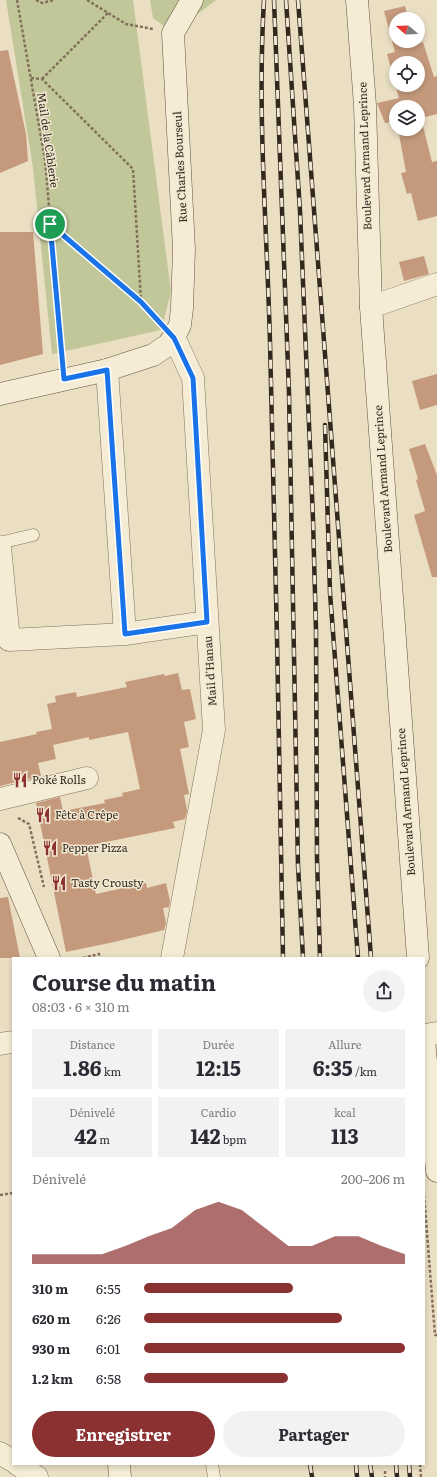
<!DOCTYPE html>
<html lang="fr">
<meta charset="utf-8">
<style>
body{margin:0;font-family:Literata,serif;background:#f2f2f3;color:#2b2b33;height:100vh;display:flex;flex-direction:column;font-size:15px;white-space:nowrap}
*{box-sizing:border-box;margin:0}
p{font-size:13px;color:#7c7c81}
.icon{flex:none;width:22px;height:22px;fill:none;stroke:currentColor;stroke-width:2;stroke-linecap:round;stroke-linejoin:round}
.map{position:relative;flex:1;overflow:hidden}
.details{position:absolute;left:12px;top:957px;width:413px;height:508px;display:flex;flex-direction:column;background:#fff;border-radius:0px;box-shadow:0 2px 6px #0003}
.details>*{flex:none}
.needle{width:26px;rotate:289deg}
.tools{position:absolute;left:389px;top:12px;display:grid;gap:8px}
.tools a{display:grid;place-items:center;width:36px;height:36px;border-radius:50%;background:#fff;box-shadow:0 2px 6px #0003;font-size:20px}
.pin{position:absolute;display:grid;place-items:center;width:34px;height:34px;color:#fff;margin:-17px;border:2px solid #fff;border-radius:50%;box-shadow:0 1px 4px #0007}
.round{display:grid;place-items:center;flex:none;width:42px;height:42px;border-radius:21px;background:#f2f2f3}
.head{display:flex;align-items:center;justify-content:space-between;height:68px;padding:0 20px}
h1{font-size:22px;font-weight:700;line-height:30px}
.metrics{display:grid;grid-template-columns:repeat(3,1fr);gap:6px;height:68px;padding:4px 20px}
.metrics div{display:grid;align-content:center;border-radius:0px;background:#f2f2f3;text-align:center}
.metrics b{font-size:20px;font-weight:700}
.metrics small{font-size:11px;font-weight:400}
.metrics p{font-size:11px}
.chart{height:112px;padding:8px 20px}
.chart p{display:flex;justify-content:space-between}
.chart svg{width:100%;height:72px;margin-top:4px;fill:#8c3132;opacity:.7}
.primary-button{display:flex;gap:8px;margin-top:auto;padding:8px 20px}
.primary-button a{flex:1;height:46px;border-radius:24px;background:#8c3132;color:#fff;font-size:16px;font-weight:700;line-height:46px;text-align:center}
.primary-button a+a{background:#f2f2f3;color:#2b2b33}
ul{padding:0 20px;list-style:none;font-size:13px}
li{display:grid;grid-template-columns:64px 48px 1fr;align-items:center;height:30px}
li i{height:10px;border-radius:5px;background:#8c3132}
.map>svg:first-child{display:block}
.green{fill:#c1c798}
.building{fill:#c59a7c;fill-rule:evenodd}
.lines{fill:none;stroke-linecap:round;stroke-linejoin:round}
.lane-casing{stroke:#82705b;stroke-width:13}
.street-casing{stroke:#82705b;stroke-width:23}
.secondary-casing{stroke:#64513f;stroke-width:23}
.path{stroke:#82705b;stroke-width:2.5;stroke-dasharray:3 2;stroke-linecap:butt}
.lane{stroke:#f5ecd5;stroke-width:12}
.street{stroke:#f5ecd5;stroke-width:22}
.secondary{stroke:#f5ecd5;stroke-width:22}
.rail-casing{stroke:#33281e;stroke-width:4.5}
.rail{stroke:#f2e8d2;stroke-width:3;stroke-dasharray:9;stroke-linecap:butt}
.route-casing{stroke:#fff;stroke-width:8}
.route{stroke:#1a73e8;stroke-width:5}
.labels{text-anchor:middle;stroke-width:3;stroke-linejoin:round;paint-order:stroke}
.street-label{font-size:11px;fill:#33281e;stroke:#f2e8d2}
.poi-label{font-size:11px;fill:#33281e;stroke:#f2e8d2;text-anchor:start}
</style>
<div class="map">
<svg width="437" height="1477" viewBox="0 0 437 1477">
<rect width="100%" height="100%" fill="#eadec3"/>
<path class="green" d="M 6,0 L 133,0 L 171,292 L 161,330 L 52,354 L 33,168 Z
M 150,0 L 216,0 L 173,33 L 153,18 Z"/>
<path class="building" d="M 405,6 L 408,19 L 396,19 L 396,41 L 412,41 L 413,45 L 423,42 L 434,77 L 437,76 L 437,114 L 421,118 L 432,162 L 437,161 L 437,216 L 418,221 L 411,193 L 407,194 L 401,173 L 406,172 L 398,129 L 418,129 L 418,107 L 396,107 L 396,122 L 396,121 L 385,123 L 377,103 L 399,98 L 387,54 L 395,52 L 384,11 ZM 396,63 L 418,63 L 418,85 L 396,85 Z
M 8,50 L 26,134 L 28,161 L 0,173 L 0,51 Z
M 0,232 L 33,232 L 43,354 L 0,365 Z
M 424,256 L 429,274 L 404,281 L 399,262 Z
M 437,374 L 437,405 L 420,410 L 412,381 Z
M 425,444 L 437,475 L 437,577 L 432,577 L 414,515 L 425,511 L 416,480 L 418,479 L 409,449 Z
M 178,673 L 182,690 L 190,689 L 196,719 L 184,722 L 189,747 L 180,749 L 189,794 L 184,795 L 187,810 L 185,819 L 173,822 L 175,828 L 86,846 L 96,894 L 146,883 L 147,888 L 166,883 L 170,901 L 169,907 L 163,908 L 166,923 L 164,930 L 114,942 L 66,952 L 36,803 L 60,797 L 63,811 L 105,803 L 104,800 L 123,796 L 122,793 L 140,789 L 128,732 L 89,740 L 89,737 L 53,745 L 56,759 L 38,763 L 41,776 L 0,786 L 0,742 L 37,734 L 36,732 L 52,729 L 47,704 L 56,702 L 55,696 L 76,692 L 77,697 L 127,687 L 125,682 L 164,674 L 165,676 Z
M 8,897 L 20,958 L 0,958 L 0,898 Z"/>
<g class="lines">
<g class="lane-casing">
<path id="lane" d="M 0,543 L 33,535
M 212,1464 L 214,1477"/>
</g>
<g class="street-casing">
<path id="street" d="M 371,307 L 437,284
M 107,370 L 125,634
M 0,547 L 9,640 L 125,634 L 207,622
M 0,799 L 87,778
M 172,958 L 214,730 L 193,378 L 174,337
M 424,1035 L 437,1033
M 0,1044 L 13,1042
M 0,1453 L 13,1461
M 17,1464 L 37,1477"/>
</g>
<g class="secondary-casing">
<path id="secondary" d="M 357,0 L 365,105 L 371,307 L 418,958
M 0,394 L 107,370 L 153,355 L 168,345 L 174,337 L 180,325 L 182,308 L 184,249 L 173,33 L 192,0
M 0,844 L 49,958
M 424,1041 L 437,1171
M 119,1464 L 120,1477"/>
</g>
<path class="path" d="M 17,0 L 45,160 L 62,358
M 36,0 L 42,3 L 54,0
M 87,0 L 126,24 L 153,29
M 31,78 L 42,79 L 133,169 L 141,301
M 42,79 L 108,13
M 51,225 L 141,301 L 158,320
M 18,818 L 29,824 L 44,887
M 83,958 L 99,954 L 99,958
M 0,1195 L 13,1193
M 424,1195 L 435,1335 L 437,1335
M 420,1464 L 421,1477
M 385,1471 L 385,1477"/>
<use href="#lane" class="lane"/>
<use href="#street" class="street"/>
<use href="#secondary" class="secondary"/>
<g class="rail-casing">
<path id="rail" d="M 264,0 C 257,114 267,228 270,342 C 276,547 279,753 283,958
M 274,0 L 289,393 L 298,865 L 303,958
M 286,0 L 300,211 L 313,519 L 316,631 L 317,858 L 320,958
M 298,0 L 371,958
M 325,425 L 330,593 L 358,958
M 310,1464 L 312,1477
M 356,1464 L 357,1477
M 370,1464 L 372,1477
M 396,1464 L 397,1477
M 409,1464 L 410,1477"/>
</g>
<use href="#rail" class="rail"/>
</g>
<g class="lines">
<g class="route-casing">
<path id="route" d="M 50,224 L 141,302 L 174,338 L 193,378 L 207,622 L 125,634 L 107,370 L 64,379 Z"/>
</g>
<use href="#route" class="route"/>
</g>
<defs>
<g id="restaurant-bare" transform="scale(1.2)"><path d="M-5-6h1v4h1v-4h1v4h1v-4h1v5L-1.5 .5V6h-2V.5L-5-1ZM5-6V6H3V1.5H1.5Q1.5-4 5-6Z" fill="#8c3132" stroke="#f2e8d2" stroke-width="2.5" paint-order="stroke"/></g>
</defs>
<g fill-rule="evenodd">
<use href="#restaurant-bare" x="20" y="780"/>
<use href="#restaurant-bare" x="43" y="815"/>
<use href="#restaurant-bare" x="50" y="848"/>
<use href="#restaurant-bare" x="59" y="883"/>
</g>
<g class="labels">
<g class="street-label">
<text transform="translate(48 140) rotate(82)" y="4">Mail de la Câblerie</text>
<text transform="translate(365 156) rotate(-92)" y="4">Boulevard Armand Leprince</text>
<text transform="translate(180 167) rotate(-93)" y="4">Rue Charles Bourseul</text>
<text transform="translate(383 479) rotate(-94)" y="4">Boulevard Armand Leprince</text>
<text transform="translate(210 671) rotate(-94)" y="4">Mail d'Hanau</text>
<text transform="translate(406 802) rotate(-94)" y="4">Boulevard Armand Leprince</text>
</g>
<g class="poi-label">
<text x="32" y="784">Poké Rolls</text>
<text x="55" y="819">Fête à Crêpe</text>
<text x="62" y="852">Pepper Pizza</text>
<text x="71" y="887">Tasty Crousty</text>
</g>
</g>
</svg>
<div class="tools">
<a><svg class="needle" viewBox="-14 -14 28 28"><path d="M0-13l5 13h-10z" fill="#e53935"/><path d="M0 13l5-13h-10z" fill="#7c7c81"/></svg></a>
<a><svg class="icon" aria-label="locate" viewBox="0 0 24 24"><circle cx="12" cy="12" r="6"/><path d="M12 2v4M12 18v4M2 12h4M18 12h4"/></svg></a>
<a><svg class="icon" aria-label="layers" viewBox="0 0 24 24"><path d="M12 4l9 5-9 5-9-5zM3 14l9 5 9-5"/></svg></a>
</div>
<div class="pin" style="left:50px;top:224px;background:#1e9e55"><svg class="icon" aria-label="arrive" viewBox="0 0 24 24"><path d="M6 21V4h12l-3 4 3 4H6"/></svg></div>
<section class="details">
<div class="head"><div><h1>Course du matin</h1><p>08:03 · 6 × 310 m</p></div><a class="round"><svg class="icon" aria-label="share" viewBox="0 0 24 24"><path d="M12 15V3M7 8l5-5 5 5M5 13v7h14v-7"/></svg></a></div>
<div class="metrics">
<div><p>Distance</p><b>1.86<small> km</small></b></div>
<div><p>Durée</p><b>12:15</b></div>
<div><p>Allure</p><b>6:35<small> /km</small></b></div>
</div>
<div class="metrics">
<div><p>Dénivelé</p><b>42<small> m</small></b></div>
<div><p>Cardio</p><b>142<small> bpm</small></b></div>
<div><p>kcal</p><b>113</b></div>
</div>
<div class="chart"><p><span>Dénivelé</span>200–206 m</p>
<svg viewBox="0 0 160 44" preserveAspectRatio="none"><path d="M0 44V38L10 38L20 38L30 38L40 33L50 27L60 22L70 11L80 6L90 11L100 22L110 33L120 33L130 27L140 27L150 33L160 38V44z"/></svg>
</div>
<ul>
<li><b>310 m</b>6:55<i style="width:57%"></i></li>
<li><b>620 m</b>6:26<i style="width:76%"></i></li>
<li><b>930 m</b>6:01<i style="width:100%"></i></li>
<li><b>1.2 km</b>6:58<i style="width:55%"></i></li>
</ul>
<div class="primary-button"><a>Enregistrer</a><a>Partager</a></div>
</section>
</div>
